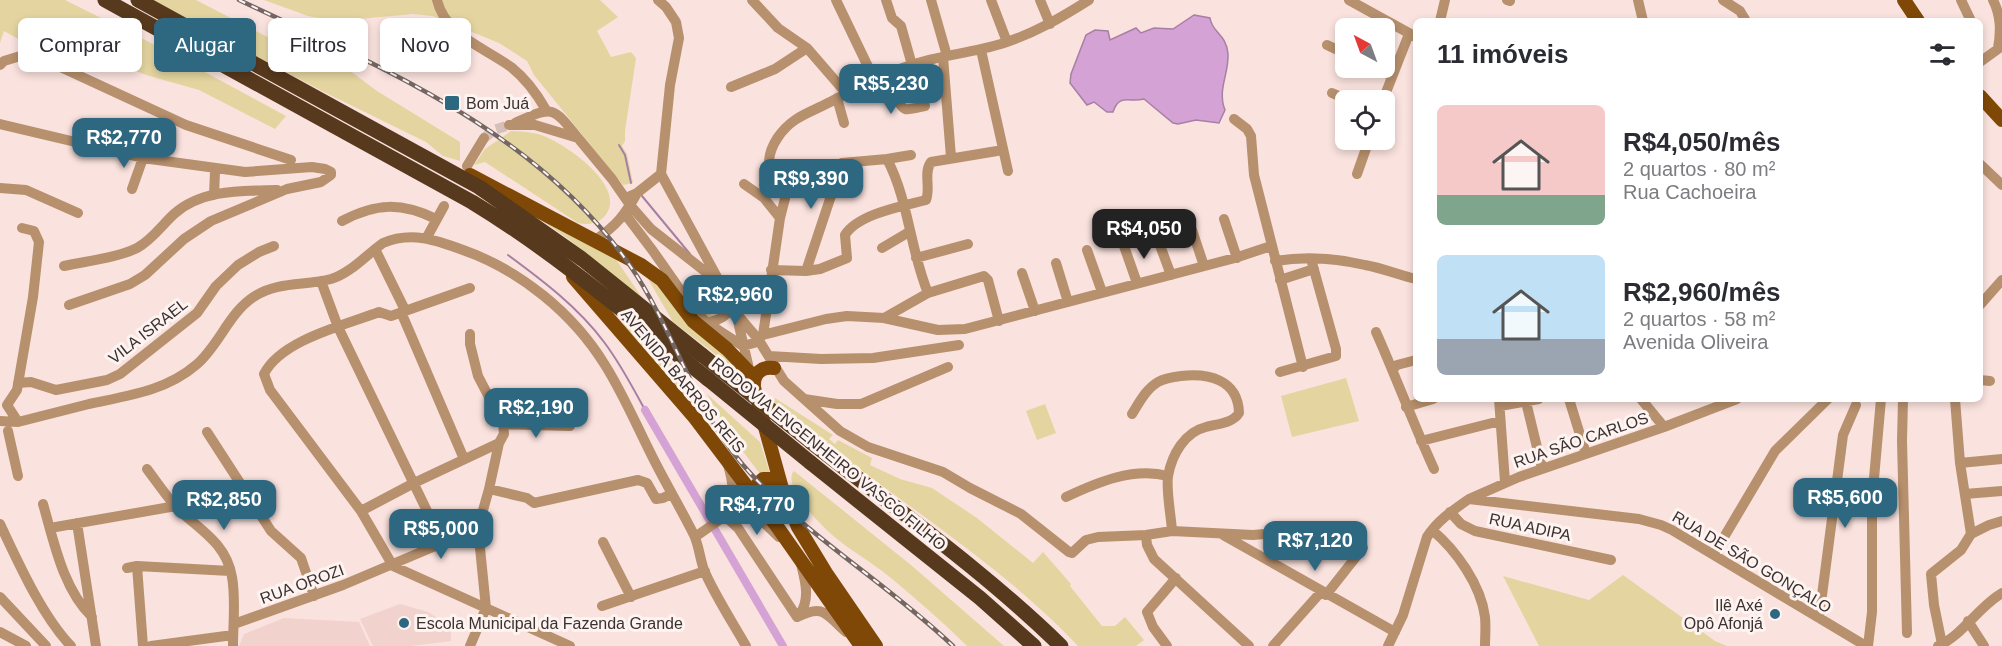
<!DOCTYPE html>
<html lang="pt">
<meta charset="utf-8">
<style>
body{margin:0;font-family:Helvetica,sans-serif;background:#f7f7f7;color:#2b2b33;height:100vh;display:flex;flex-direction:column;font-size:22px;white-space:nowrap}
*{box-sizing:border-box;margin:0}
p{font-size:20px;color:#7c7c81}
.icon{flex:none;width:33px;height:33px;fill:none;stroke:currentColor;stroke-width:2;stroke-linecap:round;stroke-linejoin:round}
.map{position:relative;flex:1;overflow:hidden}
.side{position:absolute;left:1413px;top:18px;width:570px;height:384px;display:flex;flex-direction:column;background:#fff;border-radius:9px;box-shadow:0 3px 9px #0003}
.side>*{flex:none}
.guide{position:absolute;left:18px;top:18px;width:570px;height:54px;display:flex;gap:12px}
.needle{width:39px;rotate:319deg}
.tools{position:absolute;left:1335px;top:18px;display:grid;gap:12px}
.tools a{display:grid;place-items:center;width:60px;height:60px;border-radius:9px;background:#fff;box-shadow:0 3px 9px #0003;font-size:30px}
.price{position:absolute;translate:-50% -51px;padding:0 14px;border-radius:12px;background:#2e6780;color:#fff;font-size:20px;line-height:39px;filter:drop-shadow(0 2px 3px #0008)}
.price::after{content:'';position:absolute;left:50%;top:36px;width:18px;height:14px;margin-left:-9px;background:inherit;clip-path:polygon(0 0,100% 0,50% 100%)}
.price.selected{background:#222;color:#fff}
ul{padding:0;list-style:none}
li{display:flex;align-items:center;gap:18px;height:150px;padding:0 24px}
li span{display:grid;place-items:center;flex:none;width:168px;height:120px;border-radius:9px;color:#555}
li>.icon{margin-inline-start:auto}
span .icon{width:72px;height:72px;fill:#fffc;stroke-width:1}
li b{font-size:26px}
h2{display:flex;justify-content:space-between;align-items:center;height:72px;padding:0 24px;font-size:26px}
.tag{padding:0 21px;border-radius:9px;background:#fff;box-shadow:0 3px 9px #0003;font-size:21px;line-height:54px}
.tag.selected{background:#2e6780;color:#fff}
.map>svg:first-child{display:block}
</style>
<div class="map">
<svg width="2002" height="646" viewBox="0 0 2002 646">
<rect width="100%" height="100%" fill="#fae2de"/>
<!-- built -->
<path fill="#f2d2cd" d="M 400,604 L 428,612 L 451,627 L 451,641 L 411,646 L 373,646 L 360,619 Z
M 284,618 L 359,622 L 370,646 L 239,646 L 244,634 Z"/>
<!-- green -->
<path fill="#e4d5a0" d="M 0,0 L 65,0 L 155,45 L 286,116 L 275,129 L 199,90 L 146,75 L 28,27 L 20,40 L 4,31 L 0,43 Z
M 148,0 L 196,0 L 316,62 L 345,67 L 377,91 L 460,142 L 460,161 L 443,156 L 426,142 L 326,93 Z
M 264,0 L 600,0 L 618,17 L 597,31 L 611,57 L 631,52 L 636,58 L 625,131 L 625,141 L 622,146 L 627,154 L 633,183 L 623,185 L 534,75 L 527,61 L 499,43 L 433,16 L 413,14 L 337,21 L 308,16 Z
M 511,131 C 520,131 529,132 538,134 C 563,141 631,188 604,217 C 596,224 588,225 578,223 L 485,162 L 474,165 L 485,149 Z
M 532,214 L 615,258 L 643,299 L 567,238 Z
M 644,272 C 685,295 738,320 740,373 L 673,322 Z
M 623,323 L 674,366 L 699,414 L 621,325 Z
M 1346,378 L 1359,421 L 1292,437 L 1281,396 Z
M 707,394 L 760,442 L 770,473 L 760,474 L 730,434 Z
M 775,398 L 833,435 L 829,439 L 835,444 L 838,440 L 872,458 L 870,465 L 900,479 L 932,488 L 977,518 L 1033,563 L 1043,552 L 1071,584 L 1070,586 L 1102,626 L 1115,626 L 1125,617 L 1144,640 L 1136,646 L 1078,646 C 1019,583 946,533 877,482 C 841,456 807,429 772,402 Z
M 1045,404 L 1056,433 L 1037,440 L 1026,411 Z
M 794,471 L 911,565 L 1004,646 L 967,646 C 943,622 917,600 891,578 C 872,562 849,550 831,534 C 820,524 781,485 794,471 Z
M 1623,575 L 1715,641 L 1727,646 L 1539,646 L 1503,576 L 1589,600 Z"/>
<!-- water -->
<path fill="#d4a2d5" stroke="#a680a4" stroke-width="1.5" d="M 1194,15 L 1210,18 C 1212,33 1226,33 1228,54 C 1229,74 1217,90 1225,110 L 1219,123 L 1196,120 L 1178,124 L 1173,123 L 1144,99 C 1129,103 1119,93 1113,112 L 1107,112 L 1094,102 L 1087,105 L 1070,83 L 1071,74 L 1086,35 L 1095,30 L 1108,31 L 1110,40 L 1136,28 L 1141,33 L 1154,28 L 1173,29 Z"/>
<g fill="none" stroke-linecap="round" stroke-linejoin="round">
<!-- stream -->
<path stroke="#a680a4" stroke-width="2" d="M 619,145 L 625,155 L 631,183
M 642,196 L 690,254
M 508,255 C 542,280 578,307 604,342 C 620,363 632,386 645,410"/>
<!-- canal -->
<path stroke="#d4a2d5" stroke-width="8" d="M 645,410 L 783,646"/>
<!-- minor-tunnel -->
<path stroke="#d4bfbb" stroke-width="10" stroke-dasharray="10 5" stroke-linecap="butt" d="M 484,138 L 494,130 L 509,125"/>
<!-- minor -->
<path stroke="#b7906d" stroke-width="10" d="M 437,0 C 445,35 485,48 511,67 C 526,79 537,94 546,110
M 658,0 L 666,7 L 676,22 L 679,38 L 670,85 L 661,174 L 718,279
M 752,0 L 778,28 L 807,48 L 846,93
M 836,0 L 874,79
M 886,0 L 892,18 L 901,26 L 912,65
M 931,0 L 947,56
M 991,0 L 1007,42
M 1040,0 L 1050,24
M 1349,0 L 1416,37
M 1507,0 L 1510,1
M 1638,0 L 1643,21
M 1723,0 L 1740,11 L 1746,21
M 1961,0 L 1971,21
M 1993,0 C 2001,16 2001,31 1998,48
M 1440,21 L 1445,0
M 1327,45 L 1346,54
M 981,50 L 1008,171
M 943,57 L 951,157
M 1980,62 L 2002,46
M 0,65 L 4,61 L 30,53 L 186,125 L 291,160
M 1374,68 L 1392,76
M 887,74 C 890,81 898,107 905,109 C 910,110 920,107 925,106
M 731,87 L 775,69 L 807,48
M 1332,93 L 1348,100
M 837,98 L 844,123
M 1383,100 L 1409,34
M 1234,119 L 1247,129 L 1251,136 L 1254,175 L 1303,367
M 515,123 C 552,106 552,105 578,138
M 0,124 L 143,158 L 245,172 L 312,167 L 325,169 L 331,172 L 331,175 L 321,182 L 287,189 L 211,221 L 184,239 L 145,275 L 130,284 L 69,305
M 509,125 L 535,125 L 578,138 L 612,179 L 630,205 L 651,229 L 711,276 L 723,290 L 736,313 L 750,373
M 887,159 C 909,201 910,250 928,293
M 1980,164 L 2002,185
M 467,166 L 484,138
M 1357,174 L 1369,140
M 744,184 L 764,198 L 780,218
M 0,188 L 26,190 L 78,213
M 132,189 L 143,158
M 214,195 L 215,172
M 630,196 L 637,193 L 661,174
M 625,214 L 653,251 L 693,308 L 707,323 L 743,346 L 754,343 L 763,335 L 826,319 L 847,316 L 884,318 L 938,330 L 965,329 L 1235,258 L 1271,246
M 1224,219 L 1237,258
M 342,221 C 376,203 401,202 436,219
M 1192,230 L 1204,266
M 427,237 L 444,206
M 595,240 C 616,226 625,215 637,193
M 1158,240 L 1171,275
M 1124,246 L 1137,283
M 882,248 L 909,232
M 375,249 L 405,310
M 1087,250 L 1102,292
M 916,258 L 968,244
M 1275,261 C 1305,256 1336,258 1365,265 C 1382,268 1399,275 1416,279
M 1056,263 L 1068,302
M 64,266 C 86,261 117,258 137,248 C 152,240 162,225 174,214 C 202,189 243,191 277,190
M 771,270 L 806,271 L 820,269 L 847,258 L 845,235 C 858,214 903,206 926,200 C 931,188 923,173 931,162 L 1003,150
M 806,271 L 842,163 L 887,159 L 911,155
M 1022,273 L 1035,311
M 1280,280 L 1314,269
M 321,281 L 338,327 L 443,544
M 1980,305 L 2002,280
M 401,312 L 464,459
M 736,313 L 758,339 L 784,381 L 840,431 L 868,447 L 943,472 L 970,488 L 1021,514 L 1069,552 L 1072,553 L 1086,540 L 1098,537 L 1146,535 L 1172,531 L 1253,535 L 1333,528 C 1347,530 1359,533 1363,548 L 1326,595
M 884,318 L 928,293 L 984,276 L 988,280 L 999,321
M 707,323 C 718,320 731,316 731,303
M 1376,332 C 1396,377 1413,423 1434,469
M 470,334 L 470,344 L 478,376 L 503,424 L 504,434 L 499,443 L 489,489 L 478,528 L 486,608 L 470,646
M 763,335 L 780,218 L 789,183 L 769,161 C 770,145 782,129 795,120 C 805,113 817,109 828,103 C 855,89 881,75 911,65 C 941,55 973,53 1004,43 C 1035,33 1062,17 1089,0
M 769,356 L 821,359 L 873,358 L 959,345
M 1393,369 L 1397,365 L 1416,360
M 1280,372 L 1336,356 L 1336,349 L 1311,259
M 1980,380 L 1990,381
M 18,383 L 31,382 L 56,390 L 107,380 L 120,374 L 197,313 L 216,286 L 238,265 L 259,252 L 274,246
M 804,399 L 837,404 L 861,404 L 948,367
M 1499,399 L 1505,482
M 1569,399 L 1586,454
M 1641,399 L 1664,427
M 1903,399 L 1902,441 L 1907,633
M 1955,399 L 1960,463 L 1971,534
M 1526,402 L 1542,468
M 1500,406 L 1539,399
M 1406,407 L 1433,399
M 1132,414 C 1139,403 1146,389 1158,382 C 1165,378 1173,377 1181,376 C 1208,373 1238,379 1239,413 C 1233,423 1217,424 1206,427 C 1185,432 1172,454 1168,476 C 1166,491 1171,515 1172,531
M 0,421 L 18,422 C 42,416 66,410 89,404 C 126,396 166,391 196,365 C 219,346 229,312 255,296 C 279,281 305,286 331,279 C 351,273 366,255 383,243 C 411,231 436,240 463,250 C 520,270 573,313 605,365 C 622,392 635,422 649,450 C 663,479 680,507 694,535 C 699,546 700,559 704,570 C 714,594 733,623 746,646
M 18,422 L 7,405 L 17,390 L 33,297 L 39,242 L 34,231 L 22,228
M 503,424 L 570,426
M 8,431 L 18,476
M 207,432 L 271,531 L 301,558 L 314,596
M 1421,441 L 1500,421
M 1960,463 L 2002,459
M 147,469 C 156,481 165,494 175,506 C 196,528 226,541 232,577 C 236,599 233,623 233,646
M 489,489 L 527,498 L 534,503 L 638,480 L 647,483 L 656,499 L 663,498 L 671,494
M 1965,494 L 2002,491
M 1066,497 C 1098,482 1133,467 1168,476
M 1469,499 L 1519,477 L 1664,427 L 1737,399
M 43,504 C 54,542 63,589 92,617
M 361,511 L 414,483 L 499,443
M 1450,512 L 1461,524 L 1475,531 L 1611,560
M 725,516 L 738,528 L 797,617
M 725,516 C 735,497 734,485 728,465
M 77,523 L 96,646
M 0,524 C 18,562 42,616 71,646
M 50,528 L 176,506
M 1432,530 C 1456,550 1481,585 1485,617 C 1486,627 1485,637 1485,646
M 1146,535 L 1147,545 L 1154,559 L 1249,646
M 1223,535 L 1395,632
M 695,537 L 725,516 L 733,515 L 761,520 L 779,537
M 603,542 L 631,597
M 1714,554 L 1775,451 L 1828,399
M 137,566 L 143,646
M 393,566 L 361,511 L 270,390 L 264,374 C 281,340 345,325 379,312 L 391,316 L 470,288
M 393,566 L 570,646
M 127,568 L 137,566 L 230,571
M 0,597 L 46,646
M 602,606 L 705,571
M 799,615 C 811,600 805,580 801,564
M 797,617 C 825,603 826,615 846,632
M 1819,618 L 1843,435 L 1856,405
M 1968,621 L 1984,646
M 234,624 L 343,585 L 478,528
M 0,632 L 26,646
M 1942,644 L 1934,605 L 1931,574 L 1961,550 L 1971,534 L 1989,525 L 2002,521
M 151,646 L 233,635
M 1167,646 L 1153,627 L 1147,612 L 1176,578
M 1273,646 L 1321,592
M 1388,646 L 1403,615 L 1427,537 C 1437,521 1453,510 1469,499 L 1639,519 L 1661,525 L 1672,530 L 1866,646
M 1868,646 L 1872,612 L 1872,501 L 1881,399
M 1938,646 C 1963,635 1978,607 2002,593"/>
<!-- major -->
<path stroke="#7f4806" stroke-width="14" d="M 1904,0 L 1918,21
M 1980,96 L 2002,120
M 470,175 L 641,265 L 662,280 L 693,321 L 727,349 L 750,373 L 783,492 L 798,527 L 826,573 L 876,646
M 573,277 L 695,418 L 776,525 L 861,646
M 754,387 C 753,374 761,366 774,368
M 756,498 L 757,485 L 763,479 L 772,479 L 781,491"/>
<!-- highway -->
<path stroke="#57391d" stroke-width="15" d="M 105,0 L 472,202 C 556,253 631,318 708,379
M 138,0 L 479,187 L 582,259 L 702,355
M 811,442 C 895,508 984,571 1061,646
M 811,463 L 980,598 L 1034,646"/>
<!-- rail casing -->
<g stroke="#736663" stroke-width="4.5">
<path id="rail" d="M 239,0 C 382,68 538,131 631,267 C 674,330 693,406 743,465 C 804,535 886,582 953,646"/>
</g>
<!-- rail -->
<use href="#rail" stroke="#fdf3f1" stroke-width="2" stroke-dasharray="7" stroke-linecap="butt"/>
<!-- highway-bridge -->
<path stroke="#57391d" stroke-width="15" d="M 702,355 L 811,442
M 708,379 L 811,463"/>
</g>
<!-- markers -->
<g fill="#2e6780" stroke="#fdf3f1" stroke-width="2">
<rect x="444" y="95" width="16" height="16" rx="3"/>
<circle cx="1775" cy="614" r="6"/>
<circle cx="404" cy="623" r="6"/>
</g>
<g text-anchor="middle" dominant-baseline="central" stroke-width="6" stroke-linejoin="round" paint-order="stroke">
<!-- poi labels -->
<g font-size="16" fill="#3b3230" stroke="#fdf3f1" text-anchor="start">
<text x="466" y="103">Bom Juá</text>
<text x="1763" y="605" text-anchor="end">Ilê Axé<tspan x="1763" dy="18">Opô Afonjá</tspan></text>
<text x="416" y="623">Escola Municipal da Fazenda Grande</text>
</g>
<!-- street labels -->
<g font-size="16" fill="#3b3230" stroke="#fdf3f1">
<text transform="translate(148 331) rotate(-38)">VILA ISRAEL</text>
<text transform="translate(683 381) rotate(50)">AVENIDA BARROS REIS</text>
<text transform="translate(1581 440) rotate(-19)">RUA SÃO CARLOS</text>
<text transform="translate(829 454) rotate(39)">RODOVIA ENGENHEIRO VASCO FILHO</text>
<text transform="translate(1530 527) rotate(12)">RUA ADIPA</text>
<text transform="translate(1752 562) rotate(31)">RUA DE SÃO GONÇALO</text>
<text transform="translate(302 584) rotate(-20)">RUA OROZI</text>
</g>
</g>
</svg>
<div class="tools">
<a><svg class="needle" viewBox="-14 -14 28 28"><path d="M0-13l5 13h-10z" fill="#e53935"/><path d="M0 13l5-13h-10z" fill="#7c7c81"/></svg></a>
<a><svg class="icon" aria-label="locate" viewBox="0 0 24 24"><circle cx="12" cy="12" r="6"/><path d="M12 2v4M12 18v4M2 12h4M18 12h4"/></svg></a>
</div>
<b class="price" style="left:891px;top:115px">R$5,230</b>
<b class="price" style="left:124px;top:169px">R$2,770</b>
<b class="price" style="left:811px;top:210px">R$9,390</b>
<b class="price selected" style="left:1144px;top:260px">R$4,050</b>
<b class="price" style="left:735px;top:326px">R$2,960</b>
<b class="price" style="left:536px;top:439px">R$2,190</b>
<b class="price" style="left:1845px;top:529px">R$5,600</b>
<b class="price" style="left:224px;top:531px">R$2,850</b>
<b class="price" style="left:757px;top:536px">R$4,770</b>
<b class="price" style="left:441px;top:560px">R$5,000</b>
<b class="price" style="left:1315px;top:572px">R$7,120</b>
<div class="guide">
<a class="tag">Comprar</a>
<a class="tag selected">Alugar</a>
<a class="tag">Filtros</a>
<a class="tag">Novo</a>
</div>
<section class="side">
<h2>11 imóveis<svg class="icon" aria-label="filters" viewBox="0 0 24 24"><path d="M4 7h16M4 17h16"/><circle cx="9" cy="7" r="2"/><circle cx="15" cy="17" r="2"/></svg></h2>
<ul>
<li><span style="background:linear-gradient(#f6c9c9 75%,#7fa58c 0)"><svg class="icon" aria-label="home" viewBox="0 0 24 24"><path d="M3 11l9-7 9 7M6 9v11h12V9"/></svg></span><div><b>R$4,050/mês</b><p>2 quartos · 80 m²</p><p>Rua Cachoeira</p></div></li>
<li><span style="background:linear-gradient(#bfe0f5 70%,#9aa5b1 0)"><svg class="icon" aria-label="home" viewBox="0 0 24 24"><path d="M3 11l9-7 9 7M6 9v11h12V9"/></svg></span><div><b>R$2,960/mês</b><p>2 quartos · 58 m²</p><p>Avenida Oliveira</p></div></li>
</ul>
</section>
</div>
